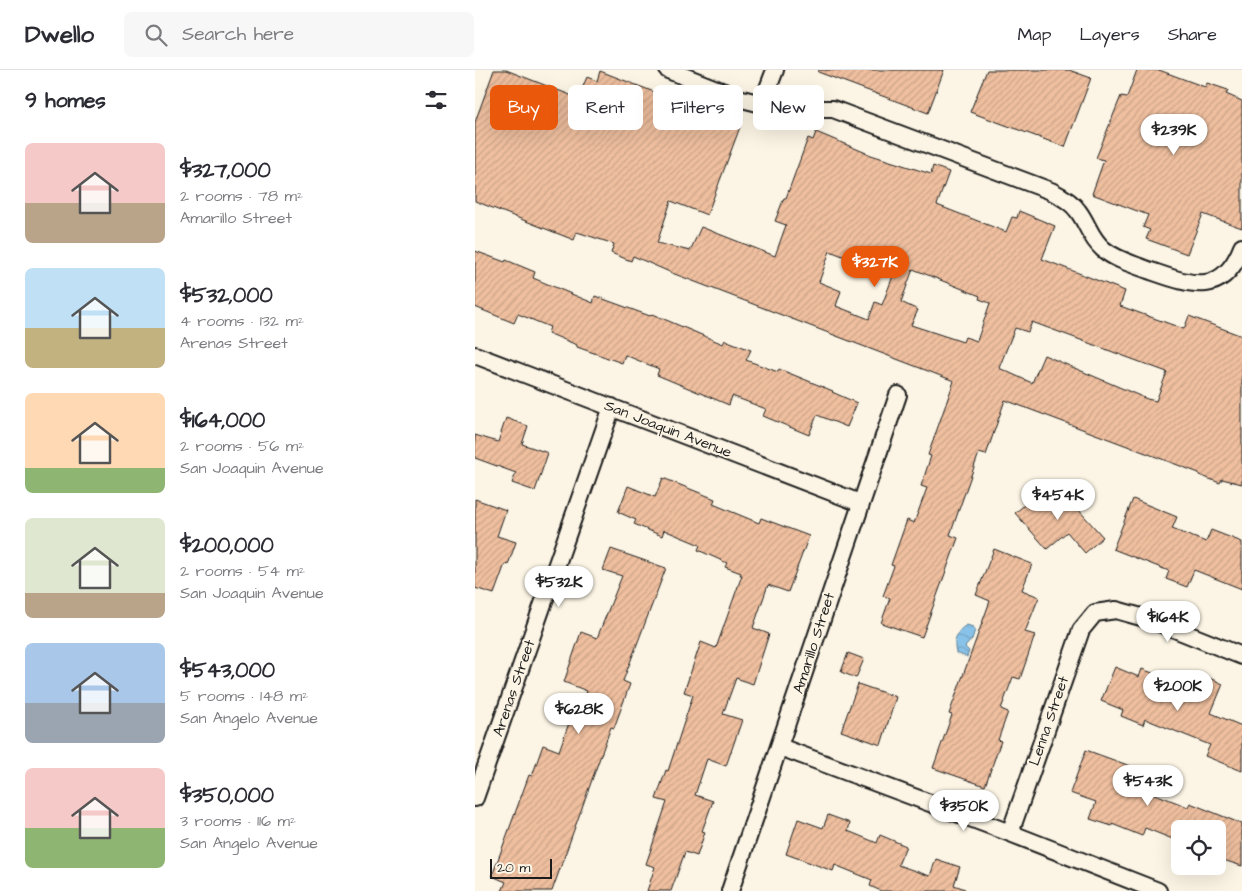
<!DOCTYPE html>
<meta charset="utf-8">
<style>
body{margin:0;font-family:"Architects Daughter",sans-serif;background:#f7f7f7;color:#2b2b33;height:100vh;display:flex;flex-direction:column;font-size:19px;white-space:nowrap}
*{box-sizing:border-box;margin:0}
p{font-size:16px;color:#7c7c81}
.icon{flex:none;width:28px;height:28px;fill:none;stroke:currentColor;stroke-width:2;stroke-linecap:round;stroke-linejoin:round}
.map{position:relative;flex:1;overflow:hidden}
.panel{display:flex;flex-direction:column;background:#fff;width:475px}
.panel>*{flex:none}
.top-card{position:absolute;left:15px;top:15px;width:475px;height:45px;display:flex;gap:10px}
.controls{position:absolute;left:696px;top:750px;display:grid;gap:10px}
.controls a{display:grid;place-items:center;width:55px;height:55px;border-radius:8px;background:#fff;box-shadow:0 5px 20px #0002;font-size:25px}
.scale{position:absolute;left:15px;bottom:12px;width:62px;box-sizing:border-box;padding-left:5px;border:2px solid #1c1c1c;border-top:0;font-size:14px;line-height:18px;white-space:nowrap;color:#1c1c1c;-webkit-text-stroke:4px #fcf5e5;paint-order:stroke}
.price{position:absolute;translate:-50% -42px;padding:0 11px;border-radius:18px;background:#fff;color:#222;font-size:16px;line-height:32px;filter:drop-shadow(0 1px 2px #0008)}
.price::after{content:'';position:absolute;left:50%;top:30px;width:15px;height:11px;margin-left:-8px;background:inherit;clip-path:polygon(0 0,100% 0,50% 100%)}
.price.selected{background:#ea580c;color:#fff}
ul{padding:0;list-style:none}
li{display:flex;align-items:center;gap:15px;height:125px;padding:0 25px}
li span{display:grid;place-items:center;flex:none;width:140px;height:100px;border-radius:8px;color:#555}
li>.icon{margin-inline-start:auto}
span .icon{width:60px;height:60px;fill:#fffc;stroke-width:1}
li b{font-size:21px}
h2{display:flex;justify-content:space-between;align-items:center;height:60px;padding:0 25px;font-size:21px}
.pill{padding:0 18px;border-radius:8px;background:#fff;box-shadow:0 5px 20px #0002;font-size:18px;line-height:45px}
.pill.selected{background:#ea580c;color:#fff}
header{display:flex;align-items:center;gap:30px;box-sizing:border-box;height:70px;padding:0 25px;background:#fff;border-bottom:1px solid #e1e1e2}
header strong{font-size:24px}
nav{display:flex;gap:28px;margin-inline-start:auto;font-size:18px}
.search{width:350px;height:45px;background:#f7f7f7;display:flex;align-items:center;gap:12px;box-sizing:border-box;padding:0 18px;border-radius:8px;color:#7c7c81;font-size:19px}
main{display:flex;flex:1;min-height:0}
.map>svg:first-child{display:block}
</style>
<header>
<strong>Dwello</strong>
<div class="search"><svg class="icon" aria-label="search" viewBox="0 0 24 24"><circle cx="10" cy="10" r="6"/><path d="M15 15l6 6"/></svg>Search here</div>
<nav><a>Map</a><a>Layers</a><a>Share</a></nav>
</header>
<main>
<section class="panel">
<h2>9 homes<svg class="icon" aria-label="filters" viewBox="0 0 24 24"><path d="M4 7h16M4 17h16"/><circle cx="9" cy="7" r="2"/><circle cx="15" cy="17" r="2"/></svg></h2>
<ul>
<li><span style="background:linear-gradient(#f6c9c9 60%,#b9a48a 0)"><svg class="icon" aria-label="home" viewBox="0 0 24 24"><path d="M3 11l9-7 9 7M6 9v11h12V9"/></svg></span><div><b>$327,000</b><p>2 rooms · 78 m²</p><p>Amarillo Street</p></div></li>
<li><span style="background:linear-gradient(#bfe0f5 60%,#c2b280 0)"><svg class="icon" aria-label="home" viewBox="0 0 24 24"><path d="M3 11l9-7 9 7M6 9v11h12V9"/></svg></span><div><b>$532,000</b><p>4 rooms · 132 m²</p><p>Arenas Street</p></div></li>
<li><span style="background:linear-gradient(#ffd9b3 75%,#8fb573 0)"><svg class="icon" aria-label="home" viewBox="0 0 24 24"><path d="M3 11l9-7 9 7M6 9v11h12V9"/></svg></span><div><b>$164,000</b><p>2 rooms · 56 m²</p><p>San Joaquin Avenue</p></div></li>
<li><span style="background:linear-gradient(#dfe7d0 75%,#b9a48a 0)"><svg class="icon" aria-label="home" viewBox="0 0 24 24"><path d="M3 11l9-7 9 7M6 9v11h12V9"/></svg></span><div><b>$200,000</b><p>2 rooms · 54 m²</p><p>San Joaquin Avenue</p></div></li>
<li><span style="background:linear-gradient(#a9c7e8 60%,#9aa5b1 0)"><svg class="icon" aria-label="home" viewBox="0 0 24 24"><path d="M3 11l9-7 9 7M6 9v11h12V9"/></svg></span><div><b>$543,000</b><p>5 rooms · 148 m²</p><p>San Angelo Avenue</p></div></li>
<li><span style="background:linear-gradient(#f6c9c9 60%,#8fb573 0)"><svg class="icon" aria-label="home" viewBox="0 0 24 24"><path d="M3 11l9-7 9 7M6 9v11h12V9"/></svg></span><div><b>$350,000</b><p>3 rooms · 116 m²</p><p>San Angelo Avenue</p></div></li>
</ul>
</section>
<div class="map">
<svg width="767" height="821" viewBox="0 0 767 821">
<defs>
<pattern id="water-waves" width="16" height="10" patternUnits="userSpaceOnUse" patternTransform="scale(1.25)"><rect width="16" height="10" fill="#89c2e8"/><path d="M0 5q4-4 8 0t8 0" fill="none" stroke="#76a6c6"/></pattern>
<pattern id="building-hatch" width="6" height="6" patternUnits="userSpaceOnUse" patternTransform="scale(1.25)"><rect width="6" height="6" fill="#efbf9f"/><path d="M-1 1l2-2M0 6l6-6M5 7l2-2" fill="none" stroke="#cca488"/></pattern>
</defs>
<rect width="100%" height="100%" fill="#fcf5e5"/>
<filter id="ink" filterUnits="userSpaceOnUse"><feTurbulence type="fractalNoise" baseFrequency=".02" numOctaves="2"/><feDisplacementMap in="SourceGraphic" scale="10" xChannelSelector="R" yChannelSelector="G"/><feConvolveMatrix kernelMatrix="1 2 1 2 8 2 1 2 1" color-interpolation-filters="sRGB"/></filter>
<g filter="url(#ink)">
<!-- water -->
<path fill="url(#water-waves)" stroke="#5d8096" d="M 492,555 L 498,557 L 500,560 L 497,569 L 490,577 L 494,581 L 492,587 L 481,583 C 478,572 481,560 492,555 Z"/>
<!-- building -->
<path fill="url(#building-hatch)" stroke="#1c1c1c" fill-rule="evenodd" d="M 19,0 L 31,0 L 103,28 L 112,7 L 122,11 L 125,1 L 249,49 L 251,43 L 268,49 L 232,145 L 196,131 L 182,173 L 215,181 L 226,157 L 300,186 L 311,155 L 300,151 L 309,128 L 311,128 L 333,68 L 338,70 L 341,62 L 396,85 L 456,104 L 458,96 L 474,102 L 462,135 L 531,162 L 537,147 L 542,148 L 544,141 L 580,156 L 567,189 L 650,221 L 645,236 L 709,259 L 714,246 L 767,266 L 767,414 L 747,409 L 745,413 L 724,405 L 724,403 L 530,330 L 511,385 L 504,383 L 475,465 L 483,468 L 447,567 L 406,553 L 415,528 L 408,526 L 419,496 L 416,495 L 432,450 L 439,453 L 452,418 L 446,416 L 456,386 L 453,385 L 479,311 L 197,203 L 158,186 L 156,191 L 136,183 L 139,174 L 102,162 L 99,170 L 0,131 L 0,52 ZM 355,181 L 418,206 L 407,235 L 400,232 L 394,249 L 361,236 L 366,221 L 344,212 ZM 438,199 L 505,226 L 504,229 L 515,233 L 502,271 L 490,267 L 488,272 L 436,255 L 443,240 L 426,232 ZM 557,252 L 692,302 L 681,331 L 672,329 L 569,285 L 557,313 L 524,298 L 540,258 L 553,262 Z
M 344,0 L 469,0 L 453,43 L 343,2 Z
M 512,0 L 594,0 L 616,8 L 590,77 L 495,42 Z
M 662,0 L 684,0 L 730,17 L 732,13 L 753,20 L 751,24 L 767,31 L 767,158 L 728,144 L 712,184 L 671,169 L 675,160 L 668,157 L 673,145 L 617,124 L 629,90 L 621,88 L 646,26 L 652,27 Z
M 0,181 L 30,192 L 31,190 L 60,202 L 58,208 L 118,233 L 120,226 L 175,246 L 177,244 L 248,274 L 250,270 L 276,280 L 271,290 L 303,302 L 304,299 L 358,321 L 357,322 L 382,333 L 372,357 L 342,345 L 334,365 L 288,346 L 291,339 L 257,326 L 254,335 L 182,305 L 184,299 L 150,285 L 147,293 L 102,277 L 102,275 L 73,263 L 75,257 L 43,244 L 39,253 L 0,237 Z
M 31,348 L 53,356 L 47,374 L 73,383 L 60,421 L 37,413 L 41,403 L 0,388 L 0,365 L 23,372 Z
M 188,408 L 240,429 L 238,434 L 284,453 L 286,448 L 334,466 L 313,522 L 293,515 L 278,558 L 294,564 L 278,614 L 261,608 L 248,644 L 267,650 L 251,696 L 232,689 L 220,725 L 238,731 L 227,761 L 230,762 L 222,786 L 210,782 L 196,821 L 172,821 L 180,797 L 171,794 L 192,732 L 181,729 L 191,700 L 193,701 L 218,625 L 209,622 L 226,572 L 241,578 L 267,505 L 265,505 L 266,503 L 250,497 L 252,493 L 223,480 L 225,475 L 189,460 L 187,466 L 159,454 L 161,450 L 143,442 L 153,416 L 180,427 Z
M 583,417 L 628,467 L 610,483 L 592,462 L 572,479 L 540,443 L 559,427 L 565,433 Z
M 0,429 L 31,440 L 22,466 L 41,472 L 33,495 L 30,494 L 19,524 L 0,518 Z
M 658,429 L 702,447 L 697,459 L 731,472 L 736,460 L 767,472 L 767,519 L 719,500 L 712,517 L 691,509 L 694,501 L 638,479 Z
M 136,479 L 191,498 L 148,611 L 155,614 L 139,658 L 136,657 L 77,821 L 27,821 L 31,812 L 17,806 L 54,705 L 57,706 L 68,675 L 84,681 L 94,653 L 100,655 L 112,621 L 89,612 L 106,562 L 122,568 L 147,506 L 128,500 Z
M 519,479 L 557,494 L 547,520 L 564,527 L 550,562 L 560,565 L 545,609 L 538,607 L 526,639 L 533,642 L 523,670 L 526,671 L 510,716 L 458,698 L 477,645 L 474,644 L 515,531 L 501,525 Z
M 373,583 L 389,589 L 381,608 L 366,602 Z
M 640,597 L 664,607 L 667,599 L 688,607 L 683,617 L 717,630 L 727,605 L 748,614 L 736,643 L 767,656 L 767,701 L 730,686 L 735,675 L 670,649 L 668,655 L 646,646 L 648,640 L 626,631 Z
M 383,614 L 421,627 L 406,675 L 366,661 Z
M 611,680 L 658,697 L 652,713 L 713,737 L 715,733 L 767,754 L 767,796 L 742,788 L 742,759 L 705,759 L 705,772 L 670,758 L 667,766 L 637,754 L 637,756 L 615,749 L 621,732 L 595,723 Z
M 353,745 L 375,753 L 373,761 L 402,773 L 405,765 L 431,776 L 423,795 L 455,806 L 461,789 L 485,797 L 479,815 L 490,819 L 489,821 L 406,821 L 395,816 L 397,810 L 360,795 L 358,801 L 311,784 L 323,749 L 348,758 Z"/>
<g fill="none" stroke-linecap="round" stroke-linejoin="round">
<!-- minor casing -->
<g stroke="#1c1c1c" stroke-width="20">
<path id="minor" d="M 193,0 L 267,29 L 287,34 L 310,39 L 358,39 L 576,121 C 586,126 597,132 603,141 C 614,156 614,166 628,179 C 641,190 658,194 673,200 C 714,214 747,229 767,177
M 287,34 L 300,0
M 0,285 L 385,433
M 305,677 L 535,763 L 683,821
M 0,728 L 137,337
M 535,763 L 606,560 L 620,543 L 641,540 L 677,550 L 767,586
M 255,821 L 423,325"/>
</g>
<!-- minor -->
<use href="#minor" stroke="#fcf5e5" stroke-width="16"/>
</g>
</g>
<g text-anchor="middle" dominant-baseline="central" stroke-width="4" stroke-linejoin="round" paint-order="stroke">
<!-- street labels -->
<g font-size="15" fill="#1c1c1c" stroke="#fcf5e5">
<text transform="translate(193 359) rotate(21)">San Joaquin Avenue</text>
<text transform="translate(339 573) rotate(-72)">Amarillo Street</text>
<text transform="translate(39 618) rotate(-71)">Arenas Street</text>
<text transform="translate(574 651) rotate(-71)">Lenna Street</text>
</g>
</g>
</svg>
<div class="controls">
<a><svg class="icon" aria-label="locate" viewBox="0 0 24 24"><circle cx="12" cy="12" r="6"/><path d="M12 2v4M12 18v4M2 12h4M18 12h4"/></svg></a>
</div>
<div class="scale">20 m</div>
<b class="price" style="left:699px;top:86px">$239K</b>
<b class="price selected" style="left:400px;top:218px">$327K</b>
<b class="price" style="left:583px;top:451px">$454K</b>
<b class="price" style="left:84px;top:538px">$532K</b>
<b class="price" style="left:693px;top:573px">$164K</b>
<b class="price" style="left:703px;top:642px">$200K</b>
<b class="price" style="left:104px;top:665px">$628K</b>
<b class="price" style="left:673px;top:737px">$543K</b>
<b class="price" style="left:489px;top:762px">$350K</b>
<div class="top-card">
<a class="pill selected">Buy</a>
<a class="pill">Rent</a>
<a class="pill">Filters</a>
<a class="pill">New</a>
</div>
</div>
</main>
